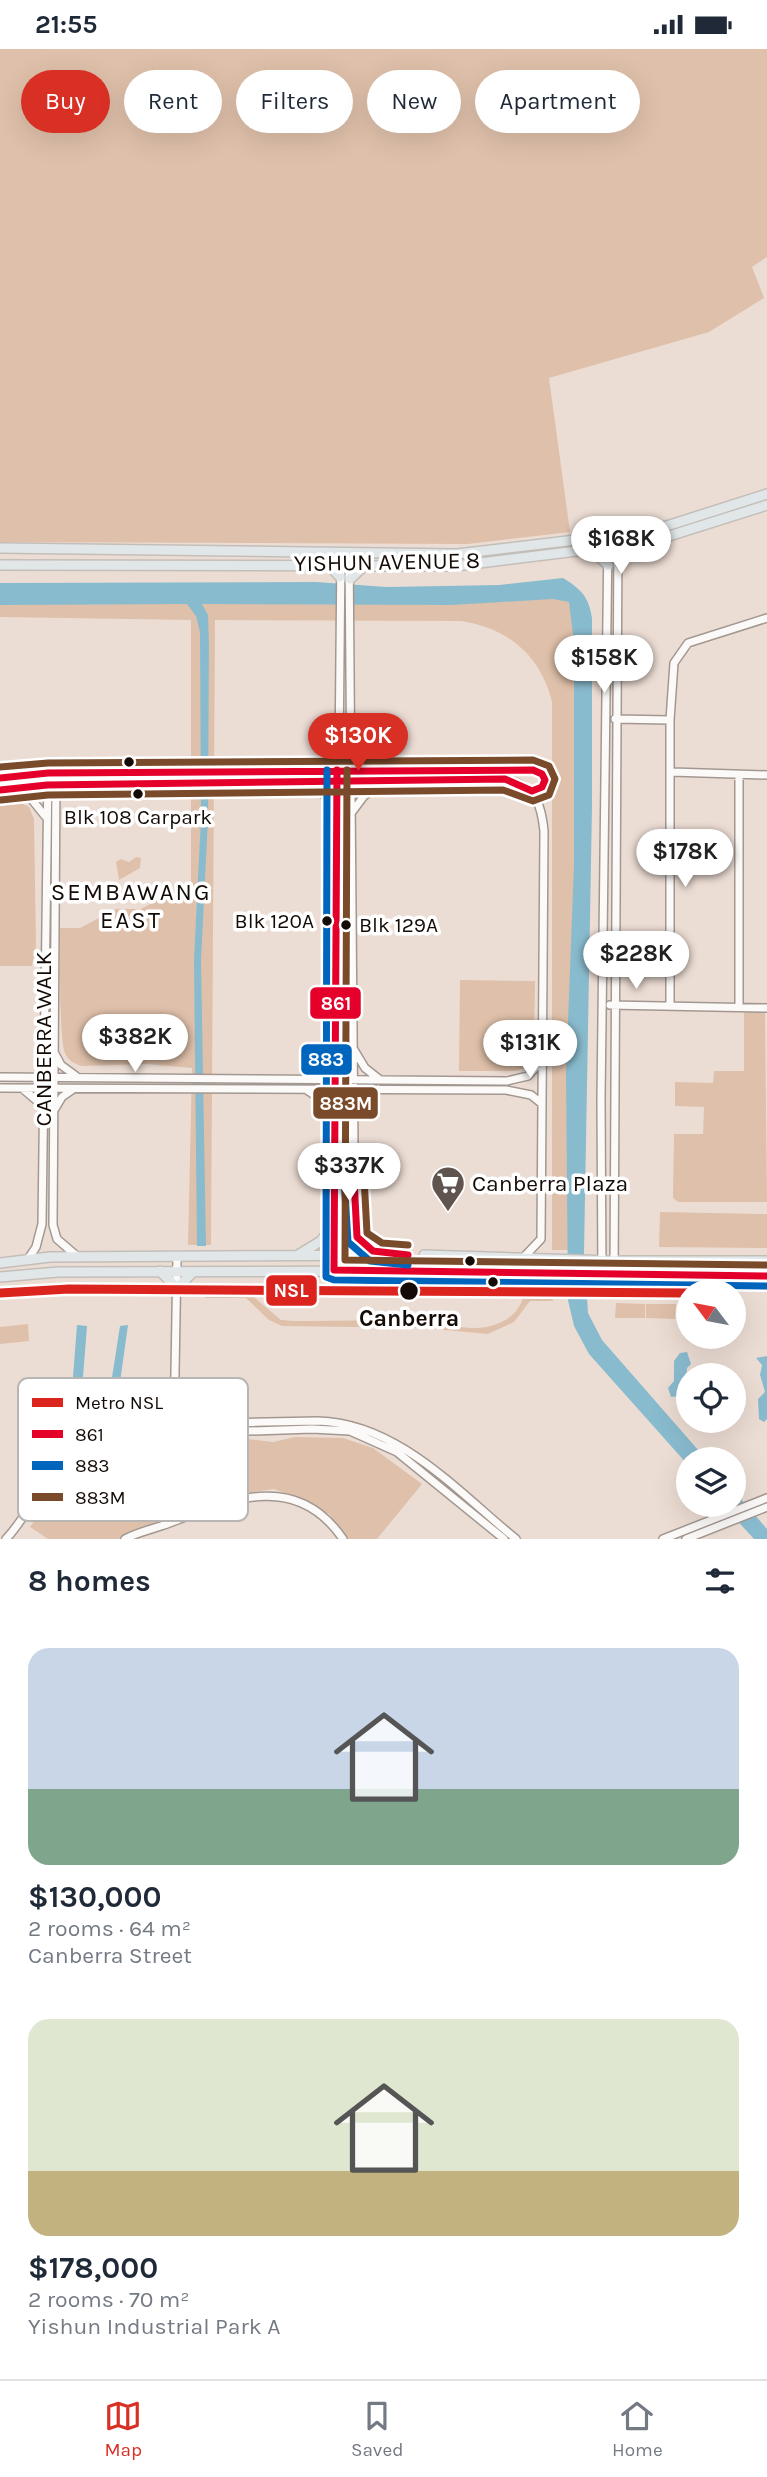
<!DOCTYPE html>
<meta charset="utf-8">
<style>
body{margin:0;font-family:Karla,sans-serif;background:#f6f6f7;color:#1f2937;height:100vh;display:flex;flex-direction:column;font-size:26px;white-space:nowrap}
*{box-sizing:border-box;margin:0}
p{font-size:23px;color:#747a83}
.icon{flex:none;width:38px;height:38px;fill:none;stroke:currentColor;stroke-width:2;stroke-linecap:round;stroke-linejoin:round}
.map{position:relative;height:1490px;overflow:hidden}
.drawer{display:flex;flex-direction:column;background:#fff;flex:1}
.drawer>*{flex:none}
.hud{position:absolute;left:21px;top:21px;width:726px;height:63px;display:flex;gap:14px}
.needle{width:46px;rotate:302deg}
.fabs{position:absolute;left:676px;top:1230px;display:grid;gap:14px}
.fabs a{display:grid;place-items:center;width:70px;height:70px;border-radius:50%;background:#fff;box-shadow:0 7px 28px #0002;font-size:35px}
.price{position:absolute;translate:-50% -60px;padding:0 16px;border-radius:24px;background:#fff;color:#222;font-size:23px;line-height:46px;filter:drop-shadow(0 2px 4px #0008)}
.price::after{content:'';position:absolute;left:50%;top:42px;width:21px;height:16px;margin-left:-10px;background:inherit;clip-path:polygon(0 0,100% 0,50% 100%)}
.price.selected{background:#d93025;color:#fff}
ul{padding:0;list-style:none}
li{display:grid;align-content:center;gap:14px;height:371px;padding:0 28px}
li span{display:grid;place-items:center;height:217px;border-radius:21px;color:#555}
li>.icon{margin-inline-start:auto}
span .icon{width:126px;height:126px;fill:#fffc;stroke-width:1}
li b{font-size:30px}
h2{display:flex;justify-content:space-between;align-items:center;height:84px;padding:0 28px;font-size:30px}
.pill{padding:0 24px;border-radius:32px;background:#fff;box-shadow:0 7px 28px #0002;font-size:24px;line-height:63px}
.pill.selected{background:#d93025;color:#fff}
.status{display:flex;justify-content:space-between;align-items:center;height:49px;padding:0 35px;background:#fff;direction:ltr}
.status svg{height:19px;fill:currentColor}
.dock{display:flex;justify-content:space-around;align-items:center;height:98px;border-top:2px solid #e0e1e3;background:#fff;font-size:19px;color:#747a83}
.dock a{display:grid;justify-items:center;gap:4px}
.dock .selected{color:#d93025}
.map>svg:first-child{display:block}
</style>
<div class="status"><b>21:55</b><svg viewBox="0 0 49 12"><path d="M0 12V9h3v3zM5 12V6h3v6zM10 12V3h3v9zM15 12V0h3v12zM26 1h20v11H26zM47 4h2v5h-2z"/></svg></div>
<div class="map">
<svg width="767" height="1490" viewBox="0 0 767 1490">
<rect width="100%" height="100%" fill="#ecddd4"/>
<!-- green -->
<path fill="#dfc0aa" d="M 0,0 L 767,0 L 767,208 L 752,218 L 764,249 L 709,283 L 549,329 L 570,483 L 468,495 L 0,493 Z
M 559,537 L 582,556 L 577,1201 L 552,1201 L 552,653 C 541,607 508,579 461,572 L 215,571 L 211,1196 L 188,1196 L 192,1019 L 146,1015 L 82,1017 C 74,1015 68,1011 65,1004 C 59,992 60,898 60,879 L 80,879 L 116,860 L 141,860 L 191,833 L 191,571 L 0,568 L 0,545 Z
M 13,750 L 29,758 L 34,770 L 36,897 L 32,917 L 0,917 L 0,751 Z
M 136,808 L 141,809 L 140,819 L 119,831 L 116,813 L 121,810 L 129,813 Z
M 460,931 L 535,932 L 534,1004 L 527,1018 L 516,1022 L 459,1022 Z
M 744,963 L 765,963 L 767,1153 L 678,1153 L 673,1149 L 674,1085 L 703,1085 L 704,1058 L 675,1057 L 675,1033 L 713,1034 L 714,1022 L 744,1022 Z
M 660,1163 L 767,1165 L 767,1199 L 659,1198 Z
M 205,1234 L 254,1234 L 255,1249 L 281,1271 L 293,1272 C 334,1272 376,1271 418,1272 C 442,1273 471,1284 494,1276 C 513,1270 525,1256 524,1237 L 551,1236 L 553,1252 L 530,1252 L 514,1273 L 488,1285 L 423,1279 L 282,1277 L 269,1271 L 246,1249 L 205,1249 Z
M 616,1254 L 645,1255 L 645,1269 L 615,1269 Z
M 646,1255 L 676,1255 L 675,1270 L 646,1269 Z
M 28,1275 L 29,1292 L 0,1295 L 0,1278 Z
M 224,1387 L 273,1393 L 295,1388 L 343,1389 L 373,1399 L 422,1435 L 377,1490 L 346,1490 L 330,1466 L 315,1456 L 274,1440 L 231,1446 L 172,1466 L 120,1490 L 48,1490 L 30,1478 L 82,1402 C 109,1389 143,1393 172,1393 L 176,1388 Z"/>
<!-- water -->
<path fill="#89bbce" d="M 563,529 C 581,540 589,548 592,569 L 592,758 L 584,1204 L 588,1264 L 602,1291 L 706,1410 L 688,1410 L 688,1416 L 589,1305 L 574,1277 L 568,1251 L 566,1025 L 574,816 L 574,594 L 569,553 L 553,550 L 451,556 L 202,555 L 208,566 L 209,595 L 208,769 L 201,911 L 206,1197 L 197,1197 L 194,911 L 201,769 L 200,583 L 196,567 L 187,555 L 0,556 L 0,534 L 316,533 L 387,538 L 499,536 Z
M 77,1276 L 87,1277 L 81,1354 L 71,1354 Z
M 128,1276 L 117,1355 L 108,1354 L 120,1277 Z
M 687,1303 L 691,1315 L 687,1319 L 686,1334 L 681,1338 L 683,1343 L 680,1347 L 671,1348 L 668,1339 L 674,1332 L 674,1312 L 680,1304 Z
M 767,1307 L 767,1370 L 764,1373 L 759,1370 L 758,1350 L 765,1343 L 760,1326 L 762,1316 L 756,1309 Z
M 733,1441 L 767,1480 L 767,1490 L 754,1490 L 723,1456 L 733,1456 Z"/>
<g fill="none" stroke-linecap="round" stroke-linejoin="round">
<!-- major-tunnel -->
<path stroke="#ccbeb5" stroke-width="9" stroke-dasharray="9 4.5" stroke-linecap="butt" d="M 406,1222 L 427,1222"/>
<!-- minor casing -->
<g stroke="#a39891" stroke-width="10">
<path id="minor" d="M 349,503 L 355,1221
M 615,670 L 670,671
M 352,697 L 368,714 L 381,719
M 314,720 L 333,709 L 336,702
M 672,723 L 767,726
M 56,724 L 53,1176 L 57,1190 L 78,1208
M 0,729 L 48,724 L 533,721 L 542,725 L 545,731 L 542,738 L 532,742
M 310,735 L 330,751 L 336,760
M 13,740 L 29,747 L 45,767
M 0,741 L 47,736 L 505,730 C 535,737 541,753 544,782 L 541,1190 L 523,1209
M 352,763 L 364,747 L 382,733
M 610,956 L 767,959
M 670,956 L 670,671 L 674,614 L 688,594 L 767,569
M 739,958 L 739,726
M 353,999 L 365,1019 L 379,1030
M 54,1003 L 61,1016 L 76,1027
M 0,1028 L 507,1032 L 528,1027 L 543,1010
M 307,1028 L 320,1022 L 334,1004
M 0,1039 L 506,1041 L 531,1046 L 541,1054
M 23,1040 L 43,1057
M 307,1041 L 322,1051 L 334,1070
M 353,1061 L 357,1054 L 378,1040
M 53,1063 L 62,1048 L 72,1041
M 28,1210 L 36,1198 L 42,1175 L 48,724
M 334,1221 L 341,503
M 602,1227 L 601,1050 L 608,487
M 614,1227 L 618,486
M 174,1380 L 177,1209
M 76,1399 L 97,1386 L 117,1383 L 160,1385 L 312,1380 L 350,1382 L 397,1403 L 504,1490
M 29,1465 L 49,1437
M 6,1490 C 43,1451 58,1380 119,1376 L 318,1372 C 398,1374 458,1443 516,1490
M 125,1490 C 140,1482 158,1479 175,1472 C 236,1448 298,1424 343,1490
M 663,1490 L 767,1449
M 686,1490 L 767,1458"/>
</g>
<!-- major casing -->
<g stroke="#c4beb9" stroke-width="12">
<path id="major" d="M 0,499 L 457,505 L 651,482 L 767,445
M 592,501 L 608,516
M 618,514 L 630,497
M 328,515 L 340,528
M 0,516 L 456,517 L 650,493 L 767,456
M 350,530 L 366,515
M 355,1183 L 363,1197 L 377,1206
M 298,1206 L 321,1192 L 335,1173
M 424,1206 L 614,1212 L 767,1212
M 0,1214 L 50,1208 L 406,1206
M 160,1222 L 177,1239 L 193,1223
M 427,1222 L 547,1226 L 767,1227
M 0,1228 L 58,1223 L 406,1222"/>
</g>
<!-- minor -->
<use href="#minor" stroke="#fcfaf9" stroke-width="7"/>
<!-- major -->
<use href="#major" stroke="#e1e7e9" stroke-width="9"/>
<!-- bus-1 casing -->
<g stroke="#fff" stroke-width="12">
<path id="bus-1" d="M 337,721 L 334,1221 L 767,1227
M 0,729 L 48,724 L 533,721 L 542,725 L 545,731 L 542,738 L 532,742 L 505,730 L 47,736 L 0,741
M 353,1111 L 357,1188 L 373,1202 L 408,1206"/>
</g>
<!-- bus-2 casing -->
<g stroke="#fff" stroke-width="12">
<path id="bus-2" d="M 327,721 L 326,1228 L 334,1231 L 767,1237
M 343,1112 L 348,1193 L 370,1212 L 408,1216"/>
</g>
<!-- bus-3 casing -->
<g stroke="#fff" stroke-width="12">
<path id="bus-3" d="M 0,718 L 48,714 L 533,711 L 549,717 L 555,730 L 549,746 L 533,752 L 503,741 L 48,746 L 1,751
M 347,721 L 345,1211 L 767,1216
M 363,1110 L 367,1184 L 382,1194 L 408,1196"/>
</g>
<!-- bus-1 -->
<use href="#bus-1" stroke="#e4002b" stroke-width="7"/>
<!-- bus-2 -->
<use href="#bus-2" stroke="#0065bd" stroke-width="7"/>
<!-- bus-3 -->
<use href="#bus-3" stroke="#7a4b2a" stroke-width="7"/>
<!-- metro-1 casing -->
<g stroke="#fff" stroke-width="14">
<path id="metro-1" d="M 0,1244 L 69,1240 L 688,1244"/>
</g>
<!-- metro-1 -->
<use href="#metro-1" stroke="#dc241f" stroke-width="9"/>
</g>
<!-- icons -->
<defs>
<g id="supermarket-pin" transform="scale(1.75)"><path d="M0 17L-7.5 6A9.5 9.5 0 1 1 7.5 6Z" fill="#60544e" stroke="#fff"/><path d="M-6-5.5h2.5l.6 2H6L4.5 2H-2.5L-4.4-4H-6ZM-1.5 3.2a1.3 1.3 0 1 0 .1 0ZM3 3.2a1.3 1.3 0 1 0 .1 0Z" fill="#fff"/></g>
</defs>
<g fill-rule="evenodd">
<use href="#supermarket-pin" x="448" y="1134"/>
</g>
<!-- markers -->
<g fill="#140b06" stroke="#fff" stroke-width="2.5">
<circle cx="129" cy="713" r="6"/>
<circle cx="138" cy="745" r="6"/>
<circle cx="327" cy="872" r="6"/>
<circle cx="346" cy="876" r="6"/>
<circle cx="470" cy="1212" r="6"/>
<circle cx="493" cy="1233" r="6"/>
<circle cx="409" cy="1242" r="10"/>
</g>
<g text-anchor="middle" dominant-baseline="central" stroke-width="7" stroke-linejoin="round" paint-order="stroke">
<!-- bus labels -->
<g font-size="21" fill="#140b06" stroke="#fff">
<text x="138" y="768">Blk 108 Carpark</text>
<text x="314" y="872" text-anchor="end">Blk 120A</text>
<text x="359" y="876" text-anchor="start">Blk 129A</text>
</g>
<!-- street labels -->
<g font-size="23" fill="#140b06" stroke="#fff">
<text transform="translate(387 513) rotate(-1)">YISHUN AVENUE 8</text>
<text transform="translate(43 990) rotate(-90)">CANBERRA WALK</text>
</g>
<!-- poi labels -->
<g font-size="23" fill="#140b06" stroke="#fff" text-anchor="start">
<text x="472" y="1134">Canberra Plaza</text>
</g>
<!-- stop labels -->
<g font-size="23" font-weight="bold" fill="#140b06" stroke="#fff">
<text x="409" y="1269">Canberra</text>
</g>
<!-- neighbourhood labels -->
<g font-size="24" letter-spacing="2" fill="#140b06" stroke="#fff">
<text x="131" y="843">SEMBAWANG<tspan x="131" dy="28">EAST</tspan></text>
</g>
</g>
<!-- legend -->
<rect x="18" y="1329" width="230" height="143" rx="10" fill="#fff" stroke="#b8b6b4" stroke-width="2"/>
<rect x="32" y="1349" width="31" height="9" fill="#dc241f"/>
<rect x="32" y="1381" width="31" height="8" fill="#e4002b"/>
<rect x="32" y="1412" width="31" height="9" fill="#0065bd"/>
<rect x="32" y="1444" width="31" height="8" fill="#7a4b2a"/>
<g font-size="19" fill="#140b06">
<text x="75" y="1360">Metro NSL</text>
<text x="75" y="1392">861</text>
<text x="75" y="1423">883</text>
<text x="75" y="1455">883M</text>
</g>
<g stroke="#fff" stroke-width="2.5">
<rect x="309" y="937" width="53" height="34" rx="7" fill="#e4002b"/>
<rect x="300" y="994" width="53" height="33" rx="7" fill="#0065bd"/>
<rect x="312" y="1037" width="67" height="34" rx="7" fill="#7a4b2a"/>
<rect x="265" y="1225" width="53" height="33" rx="7" fill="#dc241f"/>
</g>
<g font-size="19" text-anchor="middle" font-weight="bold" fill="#fff">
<text x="336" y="961">861</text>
<text x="326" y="1017">883</text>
<text x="346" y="1061">883M</text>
<text x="291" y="1248">NSL</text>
</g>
</svg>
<div class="fabs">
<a><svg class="needle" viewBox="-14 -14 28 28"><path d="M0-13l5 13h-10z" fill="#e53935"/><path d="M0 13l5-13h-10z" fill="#747a83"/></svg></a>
<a><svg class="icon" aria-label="locate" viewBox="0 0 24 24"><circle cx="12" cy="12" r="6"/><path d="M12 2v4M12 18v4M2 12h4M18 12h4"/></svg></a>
<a><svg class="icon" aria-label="layers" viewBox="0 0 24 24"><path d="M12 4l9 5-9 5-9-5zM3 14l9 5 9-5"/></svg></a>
</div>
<b class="price" style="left:621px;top:527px">$168K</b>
<b class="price" style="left:604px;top:646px">$158K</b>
<b class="price selected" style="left:358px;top:724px">$130K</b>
<b class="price" style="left:685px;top:840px">$178K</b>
<b class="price" style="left:636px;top:942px">$228K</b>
<b class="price" style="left:135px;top:1025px">$382K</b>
<b class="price" style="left:530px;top:1031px">$131K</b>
<b class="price" style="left:349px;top:1154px">$337K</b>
<div class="hud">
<a class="pill selected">Buy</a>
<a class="pill">Rent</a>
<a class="pill">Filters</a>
<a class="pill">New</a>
<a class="pill">Apartment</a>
</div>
</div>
<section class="drawer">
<h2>8 homes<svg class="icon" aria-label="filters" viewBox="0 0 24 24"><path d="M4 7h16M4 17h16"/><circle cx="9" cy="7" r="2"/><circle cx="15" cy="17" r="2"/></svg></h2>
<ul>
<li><span style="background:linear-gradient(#c9d6e8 65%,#7fa58c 0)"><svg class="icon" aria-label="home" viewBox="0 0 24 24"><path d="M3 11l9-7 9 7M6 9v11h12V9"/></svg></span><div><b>$130,000</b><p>2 rooms · 64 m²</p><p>Canberra Street</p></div></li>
<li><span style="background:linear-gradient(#dfe7d0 70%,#c2b280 0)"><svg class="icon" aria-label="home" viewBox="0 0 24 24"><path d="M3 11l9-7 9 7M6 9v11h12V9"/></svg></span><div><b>$178,000</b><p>2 rooms · 70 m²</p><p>Yishun Industrial Park A</p></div></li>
</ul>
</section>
<nav class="dock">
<a class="selected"><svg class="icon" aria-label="map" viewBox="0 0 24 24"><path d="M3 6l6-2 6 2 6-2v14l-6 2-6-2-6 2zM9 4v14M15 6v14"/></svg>Map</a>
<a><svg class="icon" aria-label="saved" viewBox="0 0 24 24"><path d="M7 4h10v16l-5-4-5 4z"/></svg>Saved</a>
<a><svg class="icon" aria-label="home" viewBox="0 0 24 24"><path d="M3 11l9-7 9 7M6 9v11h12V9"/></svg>Home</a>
</nav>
